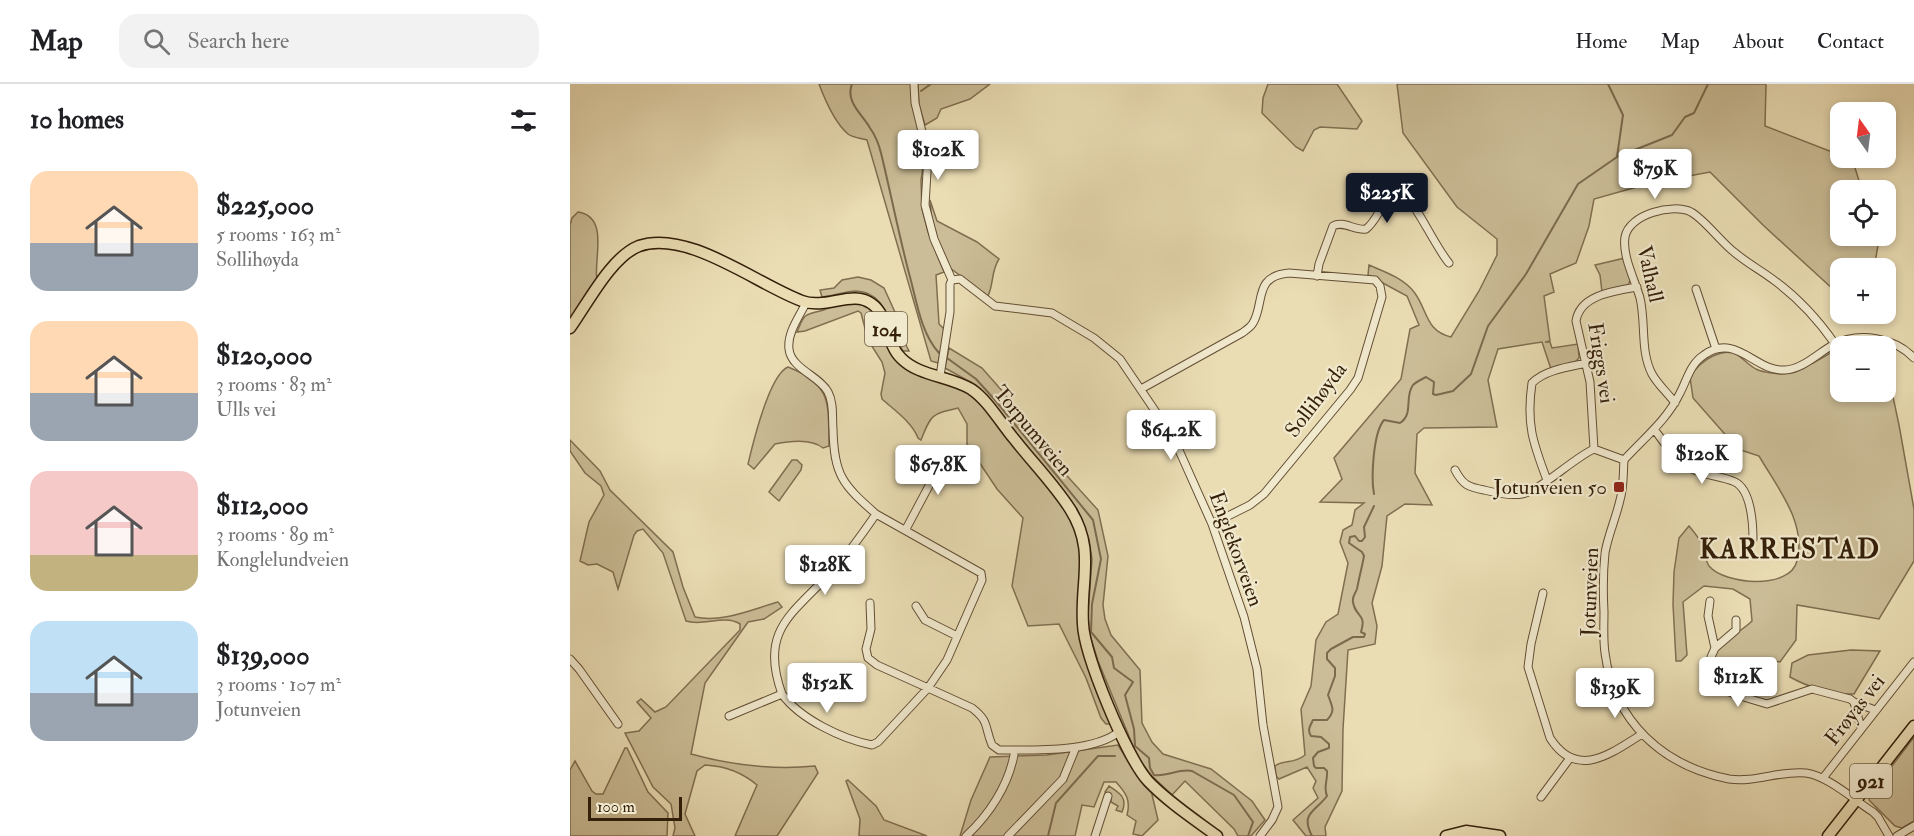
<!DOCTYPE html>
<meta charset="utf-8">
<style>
body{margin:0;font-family:"IM FELL Double Pica",serif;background:#f2f2f2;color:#202124;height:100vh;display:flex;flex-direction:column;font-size:22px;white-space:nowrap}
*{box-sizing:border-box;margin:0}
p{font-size:20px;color:#757577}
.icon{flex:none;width:33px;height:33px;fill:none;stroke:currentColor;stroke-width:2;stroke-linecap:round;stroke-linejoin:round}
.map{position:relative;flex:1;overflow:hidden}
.details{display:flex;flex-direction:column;background:#fff;width:570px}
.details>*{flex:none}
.needle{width:39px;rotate:346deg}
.controls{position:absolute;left:1260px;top:18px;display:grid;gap:12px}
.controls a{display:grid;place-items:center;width:66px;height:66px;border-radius:12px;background:#fff;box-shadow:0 3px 9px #0003;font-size:30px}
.scale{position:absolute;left:18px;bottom:15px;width:94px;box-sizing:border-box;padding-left:6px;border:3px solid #341f09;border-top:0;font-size:16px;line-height:21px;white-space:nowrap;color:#341f09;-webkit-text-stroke:4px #f1e9ce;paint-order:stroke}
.price{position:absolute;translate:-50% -51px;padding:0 14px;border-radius:6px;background:#fff;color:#222;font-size:20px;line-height:39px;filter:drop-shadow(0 2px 3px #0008)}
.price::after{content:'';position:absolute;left:50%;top:36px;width:18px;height:14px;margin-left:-9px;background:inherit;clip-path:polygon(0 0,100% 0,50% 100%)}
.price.selected{background:#111827;color:#fff}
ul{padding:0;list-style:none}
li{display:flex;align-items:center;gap:18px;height:150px;padding:0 30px}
li span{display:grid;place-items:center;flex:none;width:168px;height:120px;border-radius:18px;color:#555}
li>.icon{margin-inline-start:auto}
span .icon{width:72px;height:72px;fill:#fffc;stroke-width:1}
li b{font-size:26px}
h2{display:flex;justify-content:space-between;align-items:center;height:72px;padding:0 30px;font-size:26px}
header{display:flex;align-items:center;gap:36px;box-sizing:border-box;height:84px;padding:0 30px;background:#fff;border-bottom:2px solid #e0e0e0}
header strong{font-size:28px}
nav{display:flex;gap:33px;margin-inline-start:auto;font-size:21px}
.search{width:420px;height:54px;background:#f2f2f2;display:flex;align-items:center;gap:15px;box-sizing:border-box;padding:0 21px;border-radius:18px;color:#757577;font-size:22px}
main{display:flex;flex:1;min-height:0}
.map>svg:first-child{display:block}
</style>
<header>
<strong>Map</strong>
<div class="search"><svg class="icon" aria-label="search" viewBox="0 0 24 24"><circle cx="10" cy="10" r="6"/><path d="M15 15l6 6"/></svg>Search here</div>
<nav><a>Home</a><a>Map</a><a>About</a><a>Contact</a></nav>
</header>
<main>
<section class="details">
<h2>10 homes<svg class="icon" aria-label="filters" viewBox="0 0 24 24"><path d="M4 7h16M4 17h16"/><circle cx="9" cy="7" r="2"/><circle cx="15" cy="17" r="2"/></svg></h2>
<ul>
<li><span style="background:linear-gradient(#ffd9b3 60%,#9aa5b1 0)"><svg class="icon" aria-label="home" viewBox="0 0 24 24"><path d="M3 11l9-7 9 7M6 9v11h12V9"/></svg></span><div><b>$225,000</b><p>5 rooms · 163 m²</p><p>Sollihøyda</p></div></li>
<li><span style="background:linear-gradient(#ffd9b3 60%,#9aa5b1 0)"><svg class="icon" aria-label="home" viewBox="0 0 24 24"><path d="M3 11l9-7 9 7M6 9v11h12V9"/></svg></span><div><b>$120,000</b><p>3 rooms · 83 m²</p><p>Ulls vei</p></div></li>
<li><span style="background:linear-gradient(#f6c9c9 70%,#c2b280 0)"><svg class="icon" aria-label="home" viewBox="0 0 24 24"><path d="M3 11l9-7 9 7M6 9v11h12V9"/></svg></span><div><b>$112,000</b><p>3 rooms · 89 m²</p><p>Konglelundveien</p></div></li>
<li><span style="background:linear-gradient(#bfe0f5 60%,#9aa5b1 0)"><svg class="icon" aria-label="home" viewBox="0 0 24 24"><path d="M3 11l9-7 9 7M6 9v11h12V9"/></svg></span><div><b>$139,000</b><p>3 rooms · 107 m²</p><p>Jotunveien</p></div></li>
</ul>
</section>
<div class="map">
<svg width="1344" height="752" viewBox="0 0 1344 752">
<rect width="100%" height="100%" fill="#eaddb4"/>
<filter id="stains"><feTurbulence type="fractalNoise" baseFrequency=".00333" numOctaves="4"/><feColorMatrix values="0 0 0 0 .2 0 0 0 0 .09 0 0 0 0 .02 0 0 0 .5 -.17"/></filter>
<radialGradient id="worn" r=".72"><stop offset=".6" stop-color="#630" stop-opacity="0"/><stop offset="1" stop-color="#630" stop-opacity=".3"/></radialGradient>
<!-- green -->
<path fill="#cbbd97" stroke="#806e50" stroke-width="1.5" d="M 249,0 L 341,0 L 355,71 L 351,96 L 352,125 L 358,148 L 374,188 L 366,191 L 369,240 L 375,246 L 368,279 L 361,277 L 297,56 C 291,54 283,54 278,50 C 265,39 255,16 249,0 Z
M 348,0 L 420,0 L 400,15 L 371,25 L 367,34 L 355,41 L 349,21 Z
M 698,0 L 767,0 L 792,37 L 787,45 L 750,43 L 744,46 L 733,67 L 726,63 L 692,29 L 693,14 Z
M 827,0 L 1195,0 L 1196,1 L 1195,42 L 1270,71 L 1270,74 L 1275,74 L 1285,84 L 1292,106 L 1270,106 L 1270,152 L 1300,152 L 1309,156 L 1304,184 L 1270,184 L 1270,205 L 1265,207 L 1194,142 L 1140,88 L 1081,99 L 1024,115 L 1019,142 L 1006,179 L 980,190 L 984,208 L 974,212 L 980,257 L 975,258 L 980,258 L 982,264 L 1008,260 L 1009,274 L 1005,278 L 981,285 L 972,258 L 928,265 L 918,296 L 927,343 L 854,344 L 847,350 L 845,389 L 862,421 L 835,420 L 817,432 L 812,482 L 802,519 L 807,542 L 805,560 L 778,566 L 773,645 L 772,707 L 755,743 L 756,752 L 736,752 L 723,736 L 748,714 L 743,704 L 746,697 L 737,683 L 709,695 L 706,692 L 705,682 C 713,675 723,681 735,671 L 731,625 L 741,602 L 746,556 L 756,538 L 768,530 L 778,479 L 770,458 L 773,446 L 782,441 L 785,426 L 794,419 L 750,418 L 772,395 L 764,374 L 831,295 L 840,245 L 849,241 L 837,212 L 798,191 L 799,181 C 815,188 833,194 844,208 C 858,226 855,247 881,253 L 909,207 L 927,171 L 927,155 L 887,123 L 833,49 Z
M 360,116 L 367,137 L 407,158 L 429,175 C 421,187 424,199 418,212 L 380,184 L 366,153 L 362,138 Z
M 8,128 C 40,133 23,176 27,197 L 0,237 L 0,141 L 2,134 Z
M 1055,174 C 1058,183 1064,193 1058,201 L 1032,208 L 1030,191 L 1025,181 Z
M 288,193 L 301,196 L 314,204 L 329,237 L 335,259 L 339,267 L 333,267 C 318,245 319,208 286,207 C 276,207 263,212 252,213 L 250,206 L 264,204 L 272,196 Z
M 273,219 L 294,219 L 305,228 L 315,258 L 326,276 L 383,301 L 400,309 L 408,316 L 493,422 L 507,450 L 512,484 L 508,529 L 509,549 L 517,577 L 541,640 L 536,640 L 531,634 L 516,594 L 489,540 L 458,542 L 442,502 L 453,434 L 427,405 L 397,360 L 397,340 L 388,324 C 362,330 361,330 351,356 L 348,354 C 342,338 324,326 312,315 L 311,310 L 315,289 L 312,278 L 298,256 L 291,229 L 288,227 L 235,247 L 227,248 C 234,232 232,231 250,227 C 257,225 265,221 273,219 Z
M 1270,263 L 1270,308 L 1316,308 L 1316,280 L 1329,341 L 1344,425 L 1344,477 L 1309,535 L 1227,521 L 1226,556 L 1210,578 L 1199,576 L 1172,607 C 1165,605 1155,603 1150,599 C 1140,592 1143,573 1149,564 C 1156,555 1173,546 1182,537 L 1180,515 L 1163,505 L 1134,502 L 1113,518 L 1117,571 L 1111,577 L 1106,577 L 1103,520 L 1104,488 L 1109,454 L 1119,442 C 1123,447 1129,454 1132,460 C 1135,467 1135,476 1139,482 C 1155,501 1220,506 1227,477 C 1237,439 1207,403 1189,372 L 1168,365 L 1123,314 L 1120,293 C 1126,283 1132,277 1143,272 C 1169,260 1171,279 1188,286 C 1193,288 1206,290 1211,290 C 1231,288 1254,273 1270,263 Z
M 379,264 L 412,284 L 434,309 L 470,362 L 528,426 L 538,472 L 533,521 L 535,535 L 541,551 L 570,586 L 572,639 L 582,658 L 593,670 L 641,685 L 682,717 L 695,736 L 681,752 L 668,752 L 664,745 L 615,697 L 602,711 L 582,692 L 568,674 L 528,577 L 519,548 L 518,531 L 522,475 L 519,456 L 512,436 L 507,425 L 484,396 L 415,310 L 406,301 L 375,284 Z
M 218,283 C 263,301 258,320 259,362 L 253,364 C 241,354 220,357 205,360 L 184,385 L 178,380 C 183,359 199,291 218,283 Z
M 0,356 L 30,387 L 40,406 L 103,468 L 113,503 L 125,533 C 152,539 183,525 208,518 L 212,523 L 194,535 L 178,538 L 135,599 L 121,670 C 161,681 204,686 245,682 L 248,689 L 207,752 L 165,752 L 187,701 C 173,689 154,682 135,681 L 127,687 L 115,730 L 125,752 L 103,752 L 105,744 L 101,720 L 83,703 L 55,649 L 69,647 L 81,634 L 67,618 L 71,615 L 85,628 L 96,623 L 170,546 L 170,540 C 154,530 133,543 116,537 L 93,469 L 73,445 L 67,447 L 64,451 L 48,505 L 43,488 L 27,480 L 18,481 L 10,477 L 19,438 L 34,411 L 31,402 L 15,389 L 0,367 Z
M 222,376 L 227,376 L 232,381 L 231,386 L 209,417 L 199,408 Z
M 1281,566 L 1310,567 L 1284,610 C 1262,611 1238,603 1220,593 L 1222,579 L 1238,571 Z
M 1344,653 L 1344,737 L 1332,744 L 1325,742 L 1299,716 L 1300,711 Z
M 548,661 L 561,682 L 581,706 L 588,736 L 572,752 L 563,750 L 566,737 L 557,731 C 561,716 556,709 546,698 L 534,698 L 524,723 L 512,721 L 505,752 L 390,752 L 401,716 L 420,673 L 477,671 Z
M 55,664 L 57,664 L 78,708 L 98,729 L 97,752 L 0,752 L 0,686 L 5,677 L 22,707 L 26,710 L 33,710 Z
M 278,696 L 306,722 L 314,736 L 357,752 L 289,752 L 290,735 L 276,697 Z
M 539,702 C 550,709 558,714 552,728 L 546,726 L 548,722 L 541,718 L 541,711 L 535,708 Z"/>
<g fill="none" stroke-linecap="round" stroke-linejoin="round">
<!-- stream -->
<path stroke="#7c6a4d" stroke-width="2" d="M 282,0 C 275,18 292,30 300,44 C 305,51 309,61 311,69 C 321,110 329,152 340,193 C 347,219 351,249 369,269
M 1038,0 L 1053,31 L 1047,73
M 351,7 L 361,0
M 377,274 L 406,295 L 425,316 L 523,436 L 531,475 L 522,520 L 521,548 L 542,573 L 544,584 L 563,598 L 555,611 L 564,645 L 565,662 L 579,674 L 580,684 L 584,691 C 598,693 609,684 622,687 L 664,711 L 683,738 L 678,752
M 804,410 C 801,394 803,349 814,336 L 830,339 C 844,330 834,313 843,301 C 846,298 852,295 856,293 L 864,298 L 863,310 L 866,311 L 883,307 L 901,290 L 918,242 L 956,190 L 1008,100 L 1047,73 L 1102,51 L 1115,33 L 1124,29 L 1138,0
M 478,752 L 486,719 L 528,672 L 545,672
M 742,752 C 730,729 745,728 757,712 C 753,703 758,696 757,687 L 754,684 L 746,684 L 744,682 L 743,674 L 748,668 L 759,664 L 759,660 L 751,653 L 741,652 C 737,646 740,642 743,636 L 757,636 C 766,627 762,622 758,611 L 765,592 L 765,584 L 757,575 L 757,569 L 761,565 L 783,553 L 794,553 L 795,550 L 791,548 C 797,529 785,533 783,518 C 782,512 785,510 787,505 C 789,494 792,483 794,472 L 792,468 L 779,459 L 780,453 L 785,452 L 789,457 L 792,457 L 795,453 L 794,443 L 804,422"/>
<!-- minor casing -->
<g stroke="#624e34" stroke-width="9">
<path id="minor" d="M 344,0 L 345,19 L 358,72 L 355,121 L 364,155 L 382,196
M 747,192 L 749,180 L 763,142 C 773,136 785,147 796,145 C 807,137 810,120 823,113 C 826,111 832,110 836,113 C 844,117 868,167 879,179
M 1126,205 L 1146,265
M 236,219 C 229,233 217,249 219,265 C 221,285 250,292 258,308 C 264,319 262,333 263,345 C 264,391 272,400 306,430
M 370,292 L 380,228 L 380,200 L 382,196 L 390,195 L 425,222 L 482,229 L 524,254 L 550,275 L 596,343 L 608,364 L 642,440 L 674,533 L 687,585 L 693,641 L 708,723 L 702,736 L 690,752
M 571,305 L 672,249 C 676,246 681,243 683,239 C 695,219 683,192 719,189 L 805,196 L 810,202 L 812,213 L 788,294 L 780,306 L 694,410 L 680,421 L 642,440
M 1105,319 C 1098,309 1088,301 1082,290 C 1070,267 1076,239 1070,214 C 1065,196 1052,172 1055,153 C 1059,130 1103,119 1121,128 C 1134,135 1151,158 1164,168 C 1177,179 1192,187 1205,197 C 1228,214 1249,237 1265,260
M 1084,345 C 1095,360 1107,378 1124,386 C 1137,392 1152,392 1165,398 C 1181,406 1183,439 1183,455
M 1024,365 L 1020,298 L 1006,237 C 1010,211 1044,207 1067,203
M 1054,376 C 1053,389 1054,403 1050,416 C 1046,434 1038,451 1035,469 C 1033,488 1033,509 1034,528 C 1034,541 1033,555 1035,569 C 1044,638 1093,682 1159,695 C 1185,699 1211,686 1236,689 C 1258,692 1284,716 1303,728 L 1308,733 L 1319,752
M 1054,376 C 1074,354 1097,336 1110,309 C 1117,296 1120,280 1134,271 C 1166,248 1185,288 1215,286 C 1233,285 1248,269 1263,261 C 1289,247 1325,254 1344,274
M 885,386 C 893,401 898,403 914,406 C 926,409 940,412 952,410 C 973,405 1002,375 1024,365 L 1054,376
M 977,396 C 963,359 956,340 962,299 C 975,286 998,283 1017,279
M 336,445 L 378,366
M 973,509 L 961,560 L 958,583 L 980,654 C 1007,696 1040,670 1072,650
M 1140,517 L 1138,532 L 1145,564 L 1141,573 L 1142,595 L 1146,602 L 1167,611 L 1197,620 L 1242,605 L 1280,615 L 1284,618 L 1291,644
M 346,522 L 355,536 L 387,552
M 1145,564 L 1166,546 L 1166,536
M 0,575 L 9,585 L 48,640
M 212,610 C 188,544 225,529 264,485 C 280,468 293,449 306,430 L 411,489 L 412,496 L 377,576 L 358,604 L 307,581 L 298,574 L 296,565 L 301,545 L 300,519
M 1284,618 L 1305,626
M 159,632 L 212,610 C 230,635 272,655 302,661 L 308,658 L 358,604 L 402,624 C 420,638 414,642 422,661 L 429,666 C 462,666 524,669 550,647
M 1253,694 L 1344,578
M 971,713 L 1000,674
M 396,752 C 419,731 438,702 444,671
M 438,752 L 493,695 L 506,663
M 525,752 L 538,712
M 1327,752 L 1344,742"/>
</g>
<!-- primary casing -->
<g stroke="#341f09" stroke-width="13">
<path id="primary" d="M 0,244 C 18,219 41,173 69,162 C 118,145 188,201 232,217 C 256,226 283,205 302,220 C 319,232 316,260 331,274 C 348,292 380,292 401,305 C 419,317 431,340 445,356 C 463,379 484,400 500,425 C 526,466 510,496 513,540 C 514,571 557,674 578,697 C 598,718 624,735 647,752
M 876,752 L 896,747 L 930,752
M 1258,752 L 1344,642"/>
</g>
<!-- minor -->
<use href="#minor" stroke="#f1e9ce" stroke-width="7"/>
<!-- primary -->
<use href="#primary" stroke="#eaddb4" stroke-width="10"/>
</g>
<!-- markers -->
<rect fill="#8f2418" stroke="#f1e9ce" stroke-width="2" x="1043" y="397" width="12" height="12" rx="3"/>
<g text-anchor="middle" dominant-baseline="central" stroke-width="4.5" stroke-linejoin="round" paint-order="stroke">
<!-- shield labels -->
<g fill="#f1e9ce" stroke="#6d5c44" stroke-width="1.5">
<rect x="295" y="228" width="42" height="34" rx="4.5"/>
<rect x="1280" y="680" width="42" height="34" rx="4.5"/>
</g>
<g font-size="20" font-weight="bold" fill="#341f09">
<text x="316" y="245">104</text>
<text x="1301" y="697">921</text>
</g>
<!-- street labels -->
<g font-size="21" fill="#341f09" stroke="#f1e9ce">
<text transform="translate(1080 190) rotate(77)">Valhall</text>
<text transform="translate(1031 279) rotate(81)">Friggs vei</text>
<text transform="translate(746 316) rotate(-53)">Sollihøyda</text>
<text transform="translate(463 347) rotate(50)">Torpumveien</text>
<text transform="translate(666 465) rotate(70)">Englekorveien</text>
<text transform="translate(1020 508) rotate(-88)">Jotunveien</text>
<text transform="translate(1285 626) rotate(-52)">Frøyas vei</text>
</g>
<!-- poi labels -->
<g font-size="21" fill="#341f09" stroke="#f1e9ce" text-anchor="end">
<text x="1037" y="403">Jotunveien 50</text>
</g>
<!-- district labels -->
<g font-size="27" font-weight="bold" letter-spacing="1.5" fill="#341f09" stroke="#f1e9ce">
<text x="1220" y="465">KARRESTAD</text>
</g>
</g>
<rect width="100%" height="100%" filter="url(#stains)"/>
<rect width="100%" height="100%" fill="url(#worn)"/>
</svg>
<div class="controls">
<a><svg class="needle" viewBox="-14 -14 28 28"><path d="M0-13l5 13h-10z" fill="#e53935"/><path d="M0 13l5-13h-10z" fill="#757577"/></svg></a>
<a><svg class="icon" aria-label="locate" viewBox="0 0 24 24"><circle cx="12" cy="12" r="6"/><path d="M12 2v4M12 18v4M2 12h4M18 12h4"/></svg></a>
<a>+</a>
<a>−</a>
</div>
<div class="scale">100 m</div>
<b class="price" style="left:368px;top:97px">$102K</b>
<b class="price" style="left:1085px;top:116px">$79K</b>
<b class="price selected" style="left:817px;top:140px">$225K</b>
<b class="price" style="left:601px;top:377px">$64.2K</b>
<b class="price" style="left:1132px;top:401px">$120K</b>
<b class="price" style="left:368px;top:412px">$67.8K</b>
<b class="price" style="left:255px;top:512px">$128K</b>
<b class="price" style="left:1168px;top:624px">$112K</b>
<b class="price" style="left:257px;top:630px">$152K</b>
<b class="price" style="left:1045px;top:635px">$139K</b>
</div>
</main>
